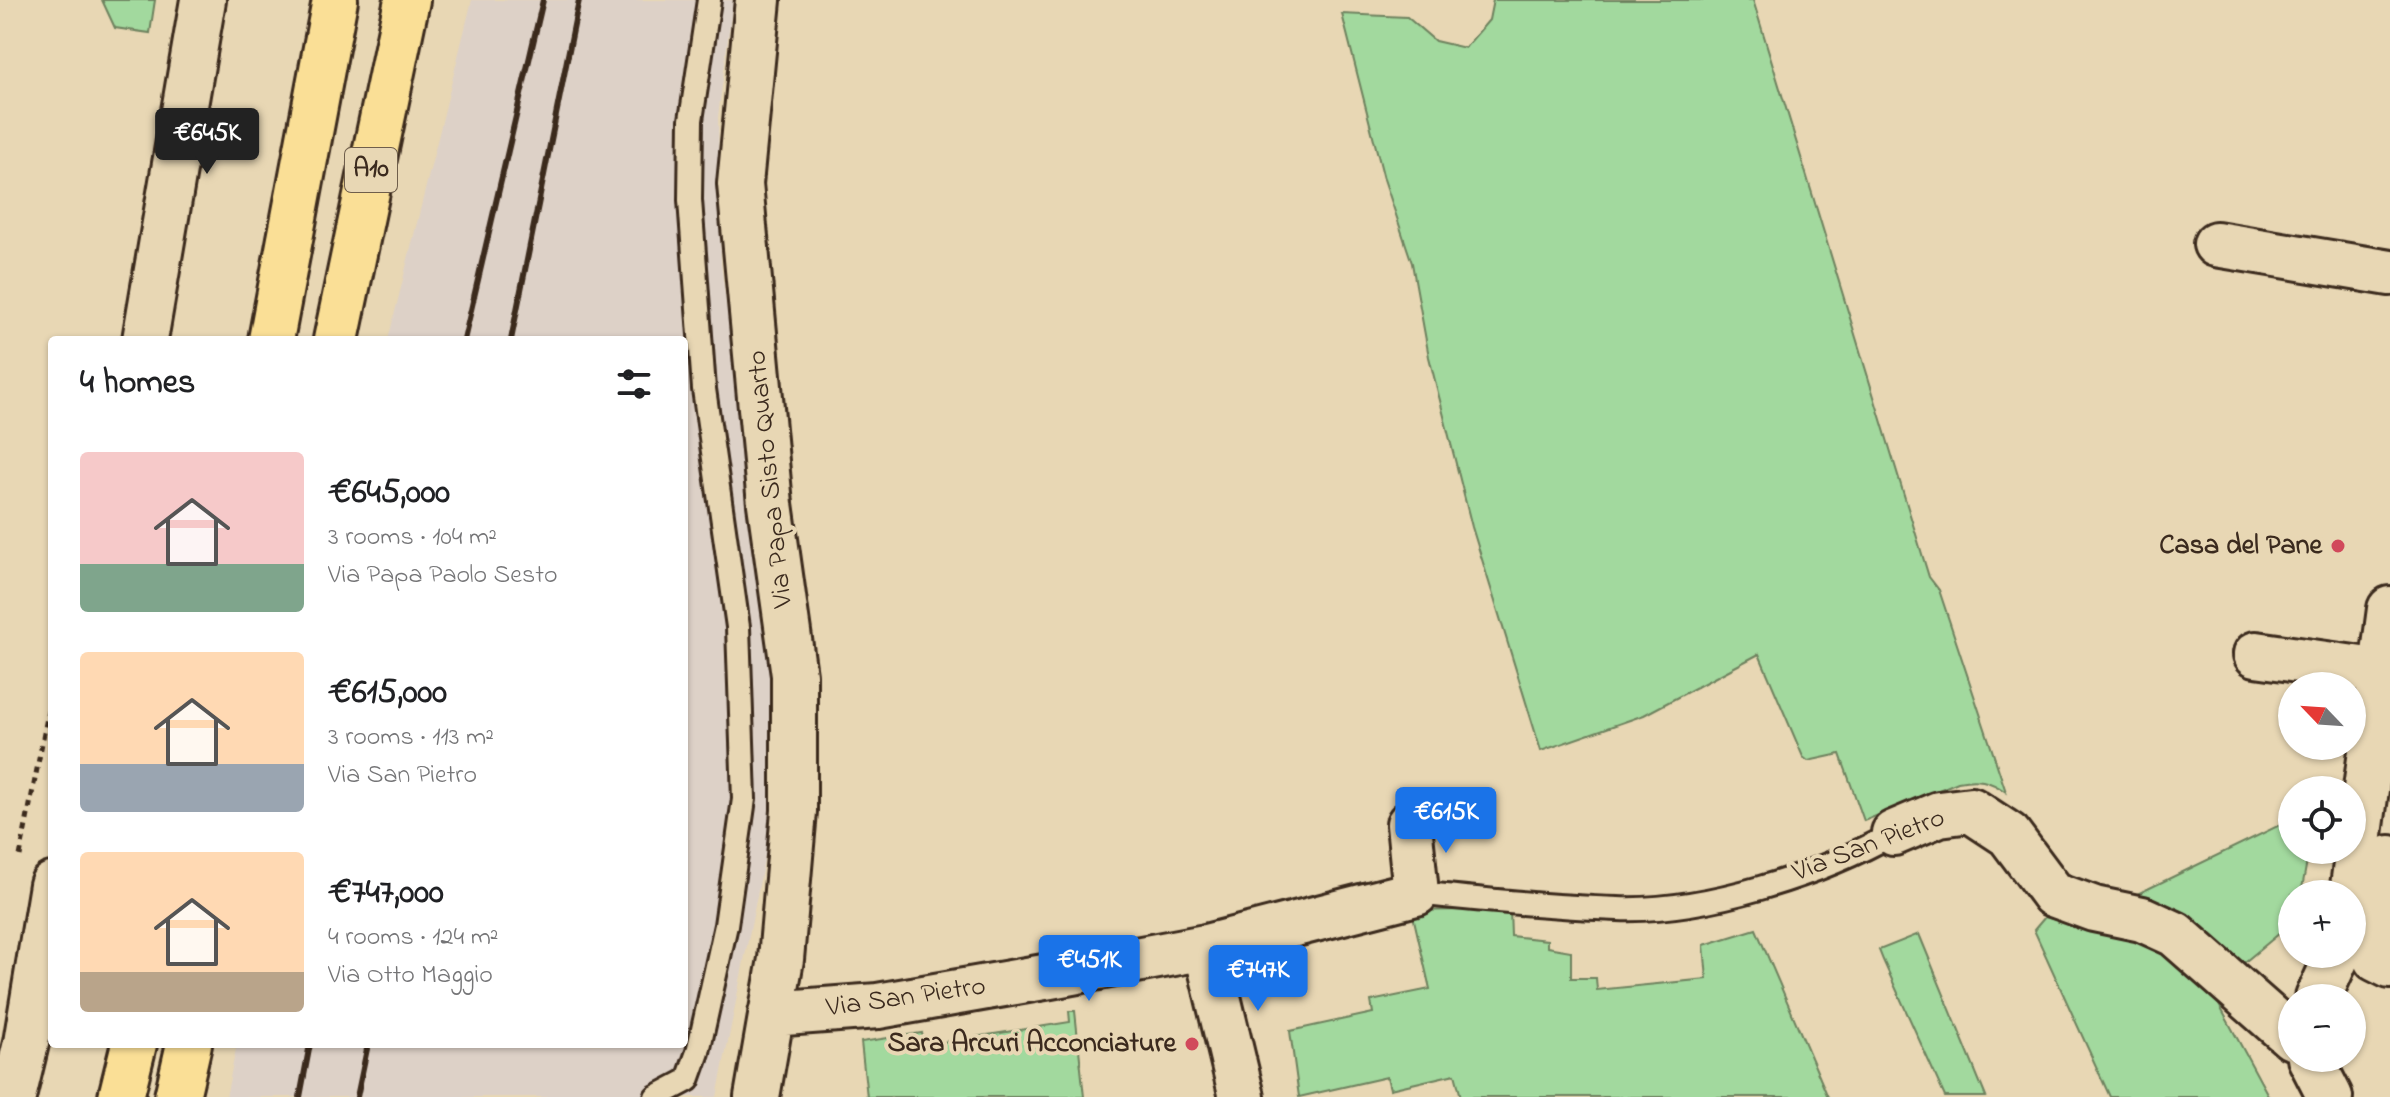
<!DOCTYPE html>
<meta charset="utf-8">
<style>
body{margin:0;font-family:"Indie Flower",sans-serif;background:#f2f2f2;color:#202124;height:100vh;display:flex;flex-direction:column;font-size:30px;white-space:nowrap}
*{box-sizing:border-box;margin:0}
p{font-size:26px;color:#757577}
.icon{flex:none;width:44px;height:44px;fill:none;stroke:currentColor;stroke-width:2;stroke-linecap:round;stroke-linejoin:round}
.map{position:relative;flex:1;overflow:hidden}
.sheet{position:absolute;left:48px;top:336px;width:640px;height:712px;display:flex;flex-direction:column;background:#fff;border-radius:8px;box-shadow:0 2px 6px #0004}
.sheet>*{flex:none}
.needle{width:52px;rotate:295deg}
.buttons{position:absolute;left:2278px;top:672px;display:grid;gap:16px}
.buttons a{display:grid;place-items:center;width:88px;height:88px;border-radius:50%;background:#fff;box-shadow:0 2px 6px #0004;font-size:40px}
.price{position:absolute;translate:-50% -68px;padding:0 18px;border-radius:8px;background:#1a73e8;color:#fff;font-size:26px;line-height:52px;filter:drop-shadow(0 2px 4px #0008)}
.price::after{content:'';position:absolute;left:50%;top:48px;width:24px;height:18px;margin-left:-12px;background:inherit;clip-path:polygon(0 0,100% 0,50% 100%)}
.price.selected{background:#222;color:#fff}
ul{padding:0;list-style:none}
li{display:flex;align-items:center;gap:24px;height:200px;padding:0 32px}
li span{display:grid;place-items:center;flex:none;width:224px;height:160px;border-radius:8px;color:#555}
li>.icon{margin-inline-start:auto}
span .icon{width:96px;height:96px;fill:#fffc;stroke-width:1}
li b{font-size:34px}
h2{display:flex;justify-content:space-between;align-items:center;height:96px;padding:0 32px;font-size:34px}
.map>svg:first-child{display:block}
</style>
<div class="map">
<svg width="2390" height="1097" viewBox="0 0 2390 1097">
<rect width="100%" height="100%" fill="#e8d7b4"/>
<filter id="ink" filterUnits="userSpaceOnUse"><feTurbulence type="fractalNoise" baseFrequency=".0125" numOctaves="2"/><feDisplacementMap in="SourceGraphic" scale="16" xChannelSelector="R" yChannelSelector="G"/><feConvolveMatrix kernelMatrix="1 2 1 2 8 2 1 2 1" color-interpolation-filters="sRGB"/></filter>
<g filter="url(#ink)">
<!-- built -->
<path fill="#ddd1c7" d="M 472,0 L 733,0 L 718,117 L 721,264 L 768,620 L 774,776 L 767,845 L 717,1097 L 226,1097 L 237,1044 L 684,1044 L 684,340 L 388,340 Z"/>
<!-- green -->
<path fill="#a2d99e" stroke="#6e825e" stroke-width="2" d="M 102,0 L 155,0 L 150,33 L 115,28 Z
M 1493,0 L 1753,0 L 1929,577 L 1939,590 L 2006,792 C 1989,780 1977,778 1958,782 L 1864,821 L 1840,754 L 1808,761 L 1803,757 L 1759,654 L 1644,715 L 1541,751 L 1472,527 L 1429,357 L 1412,263 L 1384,179 L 1342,14 L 1407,17 L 1435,41 L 1465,48 L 1489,20 Z
M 2292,819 L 2292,850 L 2309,850 L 2301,894 L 2292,894 L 2292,923 L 2234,971 L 2127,899 Z
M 1510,909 L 1511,936 L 1547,940 L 1547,947 L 1571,951 L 1571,978 L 1596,978 L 1597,990 L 1707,979 L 1704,945 L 1756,929 L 1828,1097 L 1461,1097 L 1455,1074 L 1390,1089 L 1387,1077 L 1299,1097 L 1290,1031 L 1373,1013 L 1371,1001 L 1430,989 L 1412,911 Z
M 2045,917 L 2081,927 L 2138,934 L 2205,979 L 2269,1097 L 2110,1097 L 2034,930 Z
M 1919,934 L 1986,1097 L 1945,1097 L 1883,960 L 1879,950 Z
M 1069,1011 L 1075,1011 L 1084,1097 L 867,1097 L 861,1042 L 922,1033 L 924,1045 L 1070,1022 Z"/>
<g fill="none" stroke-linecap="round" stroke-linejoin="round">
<!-- lane casing -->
<g stroke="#3b2a1e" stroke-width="28">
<path id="lane" d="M 1416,893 C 1482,900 1551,907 1618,909 C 1704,912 1820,875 1894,833
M 656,1097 L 688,1080 L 698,1052 L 726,925 L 744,799 L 738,627 L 704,389 L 690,200 L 691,120 L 709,0"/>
</g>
<!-- street casing -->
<g stroke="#3b2a1e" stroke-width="50">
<path id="street" d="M 2216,244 L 2390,273
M 145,340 L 203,0
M 2256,654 L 2382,672
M 1894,833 L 1939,814 L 1971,810 L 2009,835 L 2053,894 L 2094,909 L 2142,919 L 2175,934 L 2292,1037
M 2390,858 L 2376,959 L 2390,966
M 2352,894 L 2390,609
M 1206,947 L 1242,1097
M 2318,998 L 2338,954
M 771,1014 L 878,1006 L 1050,976 L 1206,947 L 1416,893 L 1409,824
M 2310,1058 L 2330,1097
M 13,1097 L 26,1043 L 52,885
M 757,1097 L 781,959 L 794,811 L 794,675 L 770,504 L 740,184 L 758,0"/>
</g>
<!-- highway casing -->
<g stroke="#3b2a1e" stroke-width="50">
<path id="highway" d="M 271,340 L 335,0
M 336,340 L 407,0
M 121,1097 L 134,1044
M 177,1097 L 189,1044"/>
</g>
<!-- path -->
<path stroke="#3b2a1e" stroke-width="5" stroke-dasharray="6 6" stroke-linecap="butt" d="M 20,856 L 52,692"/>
<!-- lane -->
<use href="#lane" stroke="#e8d7b4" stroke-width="22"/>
<!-- street -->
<use href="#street" stroke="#e8d7b4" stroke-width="44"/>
<!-- highway -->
<use href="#highway" stroke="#fadf96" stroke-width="44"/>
<!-- rail -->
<path stroke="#3b2a1e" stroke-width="6" d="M 464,340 L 543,0
M 511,340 L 579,0
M 300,1097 L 310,1044
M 357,1097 L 368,1044"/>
</g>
</g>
<!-- markers -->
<g fill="#d1495b" stroke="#e8d7b4" stroke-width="3">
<circle cx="2338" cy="546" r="8"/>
<circle cx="1192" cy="1044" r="8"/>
</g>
<g text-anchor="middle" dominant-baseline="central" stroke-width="8" stroke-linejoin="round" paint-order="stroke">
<!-- shield labels -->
<rect fill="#e8d7b4" stroke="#6f5e4b" stroke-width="2" x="345" y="148" width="52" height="44" rx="6"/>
<g font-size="26" font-weight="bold" fill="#3b2a1e">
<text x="371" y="170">A10</text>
</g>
<!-- street labels -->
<g font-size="28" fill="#3b2a1e" stroke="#e8d7b4">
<text transform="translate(771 479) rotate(-96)">Via Papa Sisto Quarto</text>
<text transform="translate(1869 846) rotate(-21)">Via San Pietro</text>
<text transform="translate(906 998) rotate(-8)">Via San Pietro</text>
</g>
<!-- poi labels -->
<g font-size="28" font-weight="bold" fill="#3b2a1e" stroke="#e8d7b4" text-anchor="end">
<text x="2322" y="546">Casa del Pane</text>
<text x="1176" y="1044">Sara Arcuri Acconciature</text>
</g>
</g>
</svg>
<div class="buttons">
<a><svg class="needle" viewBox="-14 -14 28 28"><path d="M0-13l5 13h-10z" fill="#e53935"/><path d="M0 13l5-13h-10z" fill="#757577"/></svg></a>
<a><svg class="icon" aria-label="locate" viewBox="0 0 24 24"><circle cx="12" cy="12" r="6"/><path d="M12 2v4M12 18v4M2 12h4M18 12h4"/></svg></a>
<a>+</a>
<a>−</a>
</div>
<b class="price selected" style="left:207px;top:176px">€645K</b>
<b class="price" style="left:1446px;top:855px">€615K</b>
<b class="price" style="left:1089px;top:1003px">€451K</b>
<b class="price" style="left:1258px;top:1013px">€747K</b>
<section class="sheet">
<h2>4 homes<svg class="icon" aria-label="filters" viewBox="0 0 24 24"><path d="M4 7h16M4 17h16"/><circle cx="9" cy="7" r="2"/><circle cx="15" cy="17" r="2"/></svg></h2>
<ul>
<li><span style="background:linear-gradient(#f6c9c9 70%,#7fa58c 0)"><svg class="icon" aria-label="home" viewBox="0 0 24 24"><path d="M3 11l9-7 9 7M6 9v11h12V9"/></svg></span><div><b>€645,000</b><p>3 rooms · 104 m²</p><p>Via Papa Paolo Sesto</p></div></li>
<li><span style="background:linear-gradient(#ffd9b3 70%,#9aa5b1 0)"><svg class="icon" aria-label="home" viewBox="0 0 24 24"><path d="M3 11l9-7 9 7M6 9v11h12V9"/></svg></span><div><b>€615,000</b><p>3 rooms · 113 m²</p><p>Via San Pietro</p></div></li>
<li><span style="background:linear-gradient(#ffd9b3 75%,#b9a48a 0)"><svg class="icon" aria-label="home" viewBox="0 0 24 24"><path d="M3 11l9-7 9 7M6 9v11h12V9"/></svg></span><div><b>€747,000</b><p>4 rooms · 124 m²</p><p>Via Otto Maggio</p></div></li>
</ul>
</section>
</div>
